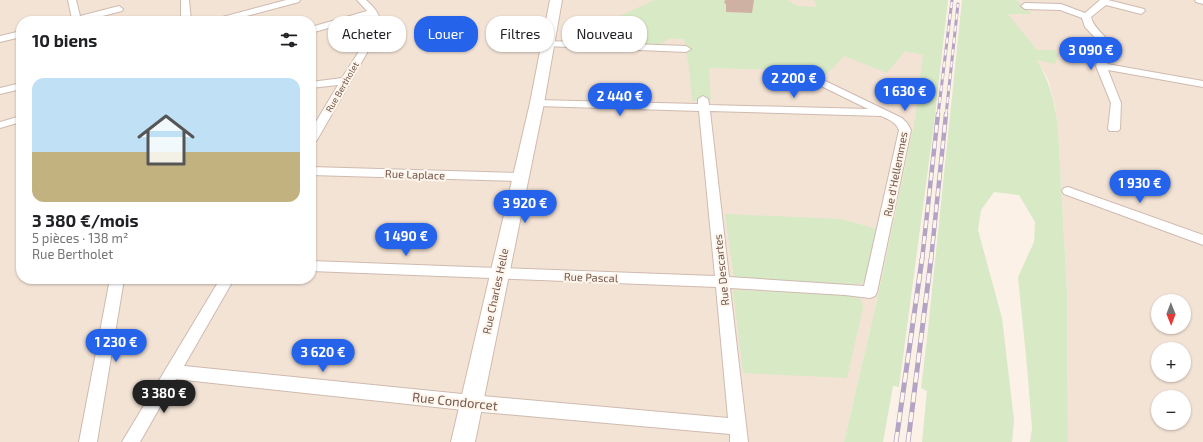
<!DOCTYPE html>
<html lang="fr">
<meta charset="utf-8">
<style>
body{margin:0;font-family:"Exo 2",sans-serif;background:#f2f2f2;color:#202124;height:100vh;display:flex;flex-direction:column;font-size:15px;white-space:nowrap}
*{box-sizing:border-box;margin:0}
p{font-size:13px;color:#757577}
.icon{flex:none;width:22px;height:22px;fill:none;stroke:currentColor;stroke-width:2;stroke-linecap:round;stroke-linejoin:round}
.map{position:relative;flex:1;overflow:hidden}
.details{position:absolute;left:16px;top:16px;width:300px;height:268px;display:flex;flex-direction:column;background:#fff;border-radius:16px;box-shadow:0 1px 3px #0004}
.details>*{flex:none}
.banner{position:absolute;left:328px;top:16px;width:380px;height:36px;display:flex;gap:8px}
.needle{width:26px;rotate:179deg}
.fabs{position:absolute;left:1151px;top:294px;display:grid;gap:8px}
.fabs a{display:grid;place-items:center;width:40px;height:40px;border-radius:50%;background:#fff;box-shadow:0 1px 3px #0004;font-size:20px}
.price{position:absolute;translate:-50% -34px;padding:0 9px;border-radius:14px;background:#2563eb;color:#fff;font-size:13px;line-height:26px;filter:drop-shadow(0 1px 2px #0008)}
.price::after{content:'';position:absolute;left:50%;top:24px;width:12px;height:9px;margin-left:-6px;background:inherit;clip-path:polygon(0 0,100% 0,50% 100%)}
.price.current{background:#222;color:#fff}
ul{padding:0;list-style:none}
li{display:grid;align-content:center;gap:8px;height:212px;padding:0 16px}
li span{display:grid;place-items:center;height:124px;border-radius:12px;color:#555}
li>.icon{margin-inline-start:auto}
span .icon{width:72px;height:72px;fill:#fffc;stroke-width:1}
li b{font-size:17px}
h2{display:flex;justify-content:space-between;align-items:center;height:48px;padding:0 16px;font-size:17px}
.pill{padding:0 14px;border-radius:16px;background:#fff;box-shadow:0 1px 3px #0004;font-size:14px;line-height:36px}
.pill.current{background:#2563eb;color:#fff}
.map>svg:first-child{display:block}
</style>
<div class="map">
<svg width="1203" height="442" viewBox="0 0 1203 442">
<rect width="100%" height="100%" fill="#fcf1e6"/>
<!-- residential -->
<path fill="#f3e3d5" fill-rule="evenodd" d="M 0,0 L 932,0 L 914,124 L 877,300 L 844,442 L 0,442 ZM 21,21 L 311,21 L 311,279 L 21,279 Z
M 1016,0 L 1203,0 L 1203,442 L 1068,442 L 1067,292 L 1058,128 L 1055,105 L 1048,79 L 1037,60 L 1037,50 L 1007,14 L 1031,14 ZM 1158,301 L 1184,301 L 1184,327 L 1158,327 ZM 1158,349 L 1184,349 L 1184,375 L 1158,375 ZM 1158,397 L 1184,397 L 1184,423 L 1158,423 Z"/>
<!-- green -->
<path fill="#d7e9c5" d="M 654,0 L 725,0 L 726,12 L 742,13 L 751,12 L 745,0 L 787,0 L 797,6 L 817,7 L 814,0 L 948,0 L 934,124 L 899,387 L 893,386 L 883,442 L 844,442 L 877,300 L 914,124 L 923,55 L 905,51 L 887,73 L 844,56 L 818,83 L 793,70 L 709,68 L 711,101 L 692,101 L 689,68 L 684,39 L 668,39 L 659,46 L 568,43 L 569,40 Z
M 962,0 L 1016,0 L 1032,14 L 1008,14 L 1037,50 L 1054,50 L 1058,55 L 1055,64 L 1037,60 C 1050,83 1055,102 1058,128 L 1067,292 L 1068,442 L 1030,442 L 1032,428 L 1027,366 L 1018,277 L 1034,242 L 1035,222 L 1019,195 L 994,192 L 981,210 L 978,230 L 1002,318 L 1014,420 L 1012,442 L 922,442 L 927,391 L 921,388 L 927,339 Z
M 725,214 L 840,219 L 878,229 L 867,280 L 863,283 L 857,284 L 734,279 Z
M 733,290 L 855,295 C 861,298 862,301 863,308 L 847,378 L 743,373 Z"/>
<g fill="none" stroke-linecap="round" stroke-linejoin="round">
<!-- street casing -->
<g stroke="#cfbaaf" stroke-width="2">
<path id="street" d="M 68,0 L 76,0 L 80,16 L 119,6 L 123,9 L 122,11 L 83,21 L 68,21 L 72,19 Z
M 181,0 L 189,0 L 191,21 L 181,21 Z
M 286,0 L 300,0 L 299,2 L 228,21 L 213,21 L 215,19 Z
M 357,0 L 366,0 C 376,9 382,16 380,30 L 317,140 L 315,142 L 311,144 L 311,130 L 338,85 L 311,88 L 311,82 L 342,78 C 351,63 375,32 370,16 L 311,33 L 311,27 L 367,11 Z
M 1100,0 L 1108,0 L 1144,9 L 1145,11 L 1141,14 L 1106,5 L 1091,17 C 1094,30 1107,35 1112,47 L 1107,64 L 1203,81 L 1203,87 L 1108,70 L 1121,103 L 1120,129 L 1118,131 L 1110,131 L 1108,129 L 1111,103 L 1096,66 L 1102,47 L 1102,45 L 1085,27 L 1082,18 L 1060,10 L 1025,9 L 1021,6 L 1025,3 L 1061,4 L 1085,13 Z
M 1195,0 L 1203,0 L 1203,4 L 1196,2 Z
M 21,31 L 21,37 L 0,42 L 0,36 Z
M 548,41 L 686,46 L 691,49 L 686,52 L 545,46 L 543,44 L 545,42 Z
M 819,78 L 902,118 L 907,123 L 911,130 L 877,292 L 875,296 L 870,298 L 845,295 L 730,288 L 748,442 L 730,442 L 730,434 L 482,412 L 176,379 L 140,442 L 122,442 L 220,279 L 234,279 L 184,366 L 482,396 L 728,418 L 716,287 L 311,271 L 311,261 L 715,276 L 699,111 L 537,106 L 532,103 L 537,100 L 698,104 L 698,99 L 703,96 L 708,99 L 709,105 L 868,109 L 815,83 L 814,81 L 815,79 ZM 710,111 L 881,116 C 888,119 896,122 899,130 L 864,286 L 729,277 Z
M 21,83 L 21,89 L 0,94 L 0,88 Z
M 21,116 L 21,122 L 0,128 L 0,122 Z
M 311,167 L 520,173 L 524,174 L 526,177 L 524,180 L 520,181 L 311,175 Z
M 1068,187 L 1203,235 L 1203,245 L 1064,194 L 1062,191 L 1064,188 Z
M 110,279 L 124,279 L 97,442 L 79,442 Z"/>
</g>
<!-- secondary casing -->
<g stroke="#d2baad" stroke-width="2">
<path id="secondary" d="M 550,0 L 562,0 L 544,103 L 475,442 L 451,442 L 530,103 Z"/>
</g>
<!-- street -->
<use href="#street" fill="#fff" fill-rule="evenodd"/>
<!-- secondary -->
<use href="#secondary" fill="#fff" fill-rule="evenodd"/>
<!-- rail-far2 casing -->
<g stroke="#b3a4c5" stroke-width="3">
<path id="rail-far2" d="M 938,115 L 952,0
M 946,115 L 958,4"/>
</g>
<!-- rail-far1 casing -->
<g stroke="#b3a4c5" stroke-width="4.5">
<path id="rail-far1" d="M 922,260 L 938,114
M 931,260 L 946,114"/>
</g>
<!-- rail casing -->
<g stroke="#b3a4c5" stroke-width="5">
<path id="rail" d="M 896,442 L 922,259
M 908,442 L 931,259"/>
</g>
<!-- rail-far2 -->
<use href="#rail-far2" stroke="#fef6ec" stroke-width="2" stroke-dasharray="6" stroke-linecap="butt"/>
<!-- rail-far1 -->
<use href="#rail-far1" stroke="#fef6ec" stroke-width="3" stroke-dasharray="8" stroke-linecap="butt"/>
<!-- rail -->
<use href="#rail" stroke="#fef6ec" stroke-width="3.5" stroke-dasharray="10" stroke-linecap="butt"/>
</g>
<!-- wall -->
<path fill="#ceb1a3" d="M 725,0 L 754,0 L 752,13 L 726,12 L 726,4 L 724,3 Z"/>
<g text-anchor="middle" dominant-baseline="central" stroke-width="4" stroke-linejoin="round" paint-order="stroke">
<!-- far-street labels -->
<g font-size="9" fill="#74564b" stroke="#fef6ec">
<text transform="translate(342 87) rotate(-60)">Rue Bertholet</text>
</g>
<!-- street labels -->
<g font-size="11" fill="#74564b" stroke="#fef6ec">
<text transform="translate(415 174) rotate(2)">Rue Laplace</text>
<text transform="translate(895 174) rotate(-79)">Rue d'Hellemmes</text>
<text transform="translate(721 270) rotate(-96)">Rue Descartes</text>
<text transform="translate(591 277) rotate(2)">Rue Pascal</text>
<text transform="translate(495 291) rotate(-78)">Rue Charles Helle</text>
</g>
<!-- near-street labels -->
<g font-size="13" fill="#74564b" stroke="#fef6ec">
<text transform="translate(455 401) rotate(6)">Rue Condorcet</text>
</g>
</g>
</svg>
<div class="fabs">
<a><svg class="needle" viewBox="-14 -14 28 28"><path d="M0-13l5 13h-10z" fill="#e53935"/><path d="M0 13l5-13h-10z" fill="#757577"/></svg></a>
<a>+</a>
<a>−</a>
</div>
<b class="price" style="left:1091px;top:71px">3 090 €</b>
<b class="price" style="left:794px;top:99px">2 200 €</b>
<b class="price" style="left:905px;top:112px">1 630 €</b>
<b class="price" style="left:620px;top:117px">2 440 €</b>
<b class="price" style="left:1140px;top:204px">1 930 €</b>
<b class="price" style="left:525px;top:224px">3 920 €</b>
<b class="price" style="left:406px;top:257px">1 490 €</b>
<b class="price" style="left:116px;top:363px">1 230 €</b>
<b class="price" style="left:323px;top:373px">3 620 €</b>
<b class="price current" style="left:164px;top:414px">3 380 €</b>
<div class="banner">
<a class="pill">Acheter</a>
<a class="pill current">Louer</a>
<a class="pill">Filtres</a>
<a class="pill">Nouveau</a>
</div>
<section class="details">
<h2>10 biens<svg class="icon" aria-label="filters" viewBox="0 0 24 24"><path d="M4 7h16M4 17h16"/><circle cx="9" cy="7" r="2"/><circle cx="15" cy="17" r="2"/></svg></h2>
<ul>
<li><span style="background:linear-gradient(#bfe0f5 60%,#c2b280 0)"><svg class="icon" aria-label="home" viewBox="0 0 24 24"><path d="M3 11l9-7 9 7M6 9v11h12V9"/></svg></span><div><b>3 380 €/mois</b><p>5 pièces · 138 m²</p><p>Rue Bertholet</p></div></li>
</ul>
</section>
</div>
